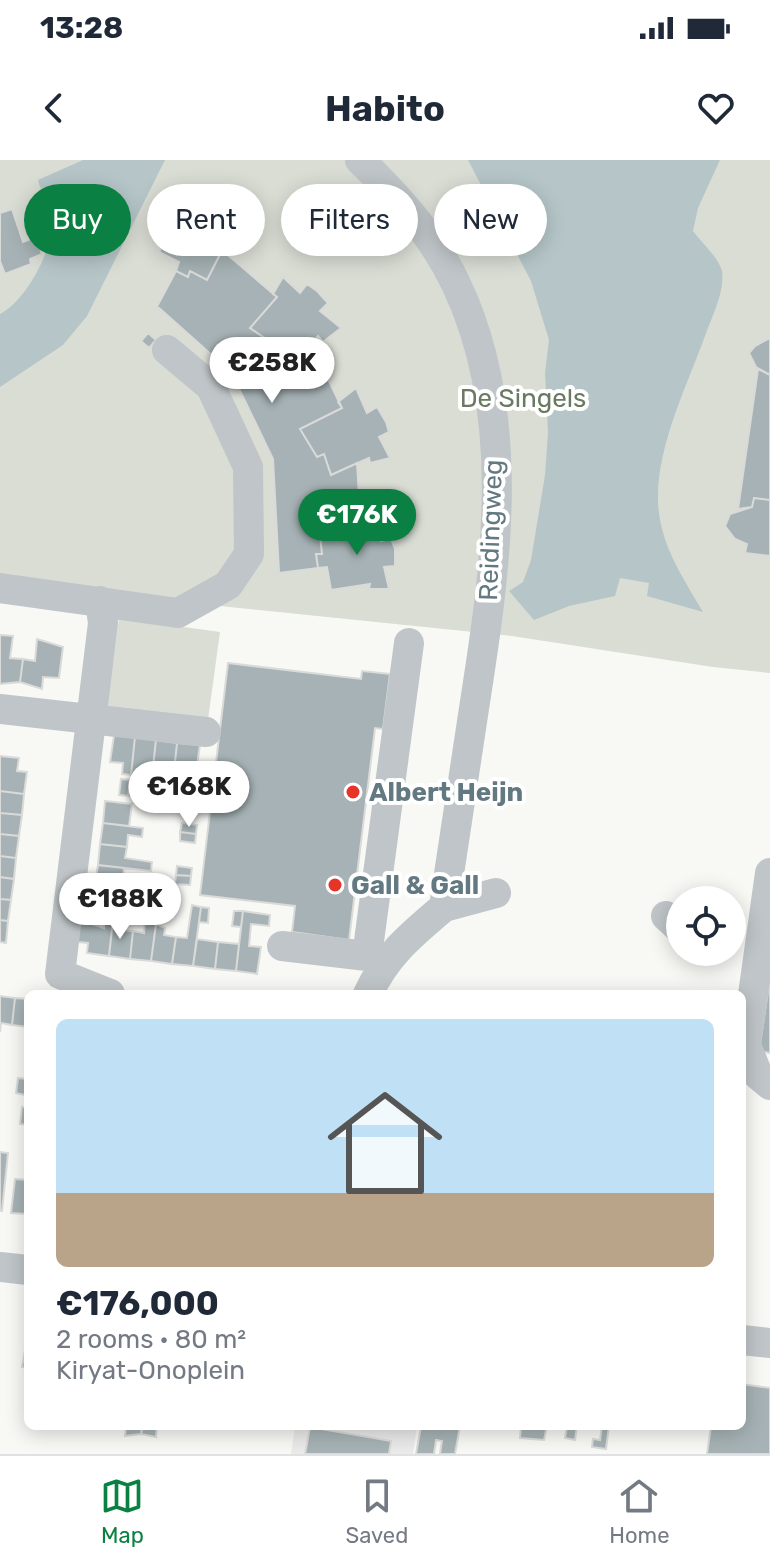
<!DOCTYPE html>
<meta charset="utf-8">
<style>
body{margin:0;font-family:Rubik,sans-serif;background:#f6f6f7;color:#1f2937;height:100vh;display:flex;flex-direction:column;font-size:30px;white-space:nowrap}
*{box-sizing:border-box;margin:0}
p{font-size:26px;color:#747a83}
.icon{flex:none;width:44px;height:44px;fill:none;stroke:currentColor;stroke-width:2;stroke-linecap:round;stroke-linejoin:round}
.map{position:relative;flex:1;overflow:hidden}
.panel{position:absolute;left:24px;top:830px;width:722px;height:440px;display:flex;flex-direction:column;background:#fff;border-radius:12px;box-shadow:0 4px 20px #0003}
.panel>*{flex:none}
.banner{position:absolute;left:24px;top:24px;width:722px;height:72px;display:flex;gap:16px}
.controls{position:absolute;left:666px;top:726px;display:grid;gap:16px}
.controls a{display:grid;place-items:center;width:80px;height:80px;border-radius:50%;background:#fff;box-shadow:0 4px 20px #0003;font-size:40px}
.price{position:absolute;translate:-50% -68px;padding:0 18px;border-radius:28px;background:#fff;color:#222;font-size:26px;line-height:52px;filter:drop-shadow(0 2px 4px #0008)}
.price::after{content:'';position:absolute;left:50%;top:48px;width:24px;height:18px;margin-left:-12px;background:inherit;clip-path:polygon(0 0,100% 0,50% 100%)}
.price.current{background:#0b8043;color:#fff}
ul{padding:0;list-style:none}
li{display:grid;align-content:center;gap:16px;height:424px;padding:0 32px}
li span{display:grid;place-items:center;height:248px;border-radius:12px;color:#555}
li>.icon{margin-inline-start:auto}
span .icon{width:144px;height:144px;fill:#fffc;stroke-width:1}
li b{font-size:34px}
.pill{padding:0 28px;border-radius:36px;background:#fff;box-shadow:0 4px 20px #0003;font-size:28px;line-height:72px}
.pill.current{background:#0b8043;color:#fff}
.status{display:flex;justify-content:space-between;align-items:center;height:56px;padding:0 40px;background:#fff;direction:ltr}
.status svg{height:22px;fill:currentColor}
header{display:flex;justify-content:space-between;align-items:center;height:104px;padding:0 32px;background:#fff;font-size:36px;font-weight:700}
.tabs{display:flex;justify-content:space-around;align-items:center;height:112px;border-top:2px solid #e0e1e3;background:#fff;font-size:22px;color:#747a83}
.tabs a{display:grid;justify-items:center;gap:4px}
.tabs .current{color:#0b8043}
.map>svg:first-child{display:block}
</style>
<div class="status"><b>13:28</b><svg viewBox="0 0 49 12"><path d="M0 12V9h3v3zM5 12V6h3v6zM10 12V3h3v9zM15 12V0h3v12zM26 1h20v11H26zM47 4h2v5h-2z"/></svg></div>
<header><svg class="icon" aria-label="back" viewBox="0 0 24 24"><path d="M15 5l-7 7 7 7"/></svg>Habito<svg class="icon" aria-label="heart" viewBox="0 0 24 24"><path d="M12 20l-8-8c-3-5 5-10 8-4 3-6 11-1 8 4z"/></svg></header>
<div class="map">
<svg width="770" height="1294" viewBox="0 0 770 1294">
<rect width="100%" height="100%" fill="#f8f8f5"/>
<!-- built -->
<path fill="#e9eae9" d="M 295,1266 L 417,1266 L 413,1294 L 291,1294 Z"/>
<!-- green -->
<path fill="#d9ddd4" d="M 0,0 L 770,0 L 770,513 L 713,507 L 512,476 L 220,446 L 0,418 Z
M 119,458 L 220,472 L 207,567 L 106,553 Z"/>
<!-- water -->
<path fill="#b6c6c8" d="M 83,0 L 165,0 L 87,156 L 63,185 L 0,227 L 0,154 C 28,140 59,80 52,49 C 49,38 40,32 38,20 Z
M 468,0 L 720,0 L 698,48 L 693,71 C 701,82 719,98 722,111 C 725,132 712,156 705,176 C 687,226 657,285 658,340 C 659,383 682,416 703,452 L 647,436 L 649,423 L 620,418 L 615,436 L 569,446 L 534,460 L 509,431 L 523,422 L 531,400 L 545,315 L 548,272 L 545,213 L 549,180 L 531,121 Z"/>
<!-- building -->
<path fill="#a6b2b5" stroke="#dadad8" stroke-width="2" d="M 177,37 L 196,48 L 201,38 L 217,44 L 226,50 L 221,60 L 242,70 L 230,86 L 226,83 L 207,120 L 190,111 L 188,117 L 176,111 L 179,102 L 159,92 L 177,57 L 172,55 Z
M 12,49 L 23,82 L 36,77 L 42,94 L 30,99 L 31,104 L 5,114 L 0,101 L 0,53 Z
M 222,90 L 277,137 L 250,168 L 269,181 L 264,187 L 274,196 L 272,198 L 286,211 L 311,184 L 342,248 L 300,269 L 317,297 L 324,294 L 331,315 L 357,303 L 361,369 L 320,375 L 322,394 L 316,394 L 318,408 L 271,414 L 279,412 L 273,299 L 231,212 L 158,147 L 153,154 L 176,111 L 188,117 L 190,111 L 207,120 Z
M 283,117 L 300,133 L 307,124 L 317,131 L 328,143 L 320,151 L 341,168 L 323,182 L 318,176 L 286,211 L 264,187 L 269,181 L 250,168 L 277,137 L 273,134 Z
M 148,173 L 156,180 L 149,188 L 141,181 Z
M 768,179 L 770,179 L 770,215 L 756,207 L 749,193 L 755,186 Z
M 758,209 L 770,215 L 770,340 L 754,338 L 752,347 L 738,349 Z
M 356,228 L 367,253 L 377,247 L 386,262 L 389,272 L 379,277 L 390,298 L 370,303 L 369,298 L 331,315 L 324,294 L 317,297 L 300,269 L 342,248 L 338,242 Z
M 754,338 L 770,340 L 770,396 L 745,393 L 747,384 L 735,379 L 725,366 L 730,354 L 752,347 Z
M 378,357 L 381,381 L 391,379 L 395,389 L 395,406 L 384,407 L 389,429 L 369,429 L 370,424 L 331,430 L 327,407 L 318,408 L 316,394 L 322,394 L 320,375 L 361,369 L 359,364 Z
M 0,475 L 13,476 L 10,498 L 23,499 L 20,522 L 0,524 Z
M 37,479 L 63,487 L 59,518 L 43,517 L 42,529 L 20,522 L 23,499 L 35,501 Z
M 228,503 L 361,519 L 362,511 L 390,514 L 383,569 L 375,568 L 349,780 L 292,772 L 295,746 L 200,735 Z
M 114,575 L 135,577 L 131,615 L 122,614 L 123,603 L 110,602 Z
M 135,577 L 156,580 L 153,607 L 141,606 L 140,616 L 131,615 Z
M 156,580 L 177,583 L 171,641 L 161,640 L 165,608 L 153,607 Z
M 177,583 L 200,585 L 196,612 L 183,611 L 179,642 L 171,641 Z
M 0,596 L 19,598 L 17,611 L 27,612 L 24,634 L 0,631 Z
M 121,619 L 130,620 L 128,636 L 119,635 Z
M 130,620 L 139,621 L 137,637 L 128,636 Z
M 0,631 L 24,634 L 22,655 L 0,653 Z
M 105,641 L 132,644 L 129,666 L 103,663 Z
M 0,653 L 22,655 L 19,676 L 0,674 Z
M 103,663 L 143,668 L 142,677 L 128,675 L 127,687 L 100,684 Z
M 182,663 L 197,665 L 196,674 L 180,672 Z
M 180,672 L 196,674 L 195,683 L 180,681 Z
M 0,674 L 19,676 L 16,698 L 0,696 Z
M 100,684 L 127,687 L 125,698 L 152,702 L 151,711 L 98,705 Z
M 0,696 L 16,698 L 14,719 L 0,717 Z
M 98,705 L 124,708 L 122,730 L 94,727 Z
M 177,706 L 192,708 L 191,716 L 176,715 Z
M 176,715 L 191,716 L 190,725 L 175,724 Z
M 0,717 L 14,719 L 11,740 L 0,739 Z
M 107,735 L 116,736 L 114,751 L 105,750 Z
M 116,736 L 125,737 L 123,753 L 114,751 Z
M 0,739 L 11,740 L 8,761 L 0,760 Z
M 149,740 L 158,741 L 156,757 L 147,755 Z
M 158,741 L 167,742 L 165,758 L 156,757 Z
M 192,745 L 201,747 L 193,806 L 172,804 L 176,777 L 187,778 Z
M 201,747 L 209,748 L 208,763 L 199,762 Z
M 234,751 L 243,751 L 241,767 L 232,766 Z
M 243,751 L 270,755 L 269,766 L 251,764 L 249,786 L 261,787 L 257,814 L 236,811 Z
M 113,758 L 123,760 L 122,770 L 133,771 L 130,799 L 109,796 Z
M 0,760 L 8,761 L 6,783 L 0,782 Z
M 80,760 L 104,768 L 104,760 L 113,761 L 109,796 L 87,793 L 88,783 L 77,782 Z
M 145,763 L 156,764 L 151,801 L 130,799 L 133,771 L 144,773 Z
M 156,764 L 165,768 L 164,775 L 176,777 L 172,804 L 151,801 Z
M 197,779 L 218,782 L 215,809 L 193,806 Z
M 218,782 L 239,784 L 236,811 L 215,809 Z
M 770,818 L 770,893 L 759,891 Z
M 0,836 L 15,838 L 12,865 L 1,863 L 0,872 Z
M 15,838 L 28,839 L 28,867 L 12,865 Z
M 18,918 L 27,919 L 25,935 L 16,933 Z
M 22,947 L 28,948 L 28,965 L 20,964 Z
M 0,992 L 8,993 L 2,1051 L 0,1051 Z
M 15,1019 L 28,1020 L 28,1054 L 11,1053 Z
M 28,1174 L 28,1208 L 22,1207 Z
M 742,1224 L 770,1228 L 770,1294 L 707,1294 L 711,1266 L 742,1266 Z
M 126,1266 L 142,1266 L 141,1274 L 125,1276 Z
M 143,1266 L 157,1266 L 156,1277 L 141,1274 Z
M 421,1266 L 444,1269 L 445,1266 L 460,1266 L 455,1294 L 440,1294 L 442,1281 L 436,1280 L 434,1294 L 416,1294 Z
M 521,1266 L 547,1266 L 544,1280 L 520,1278 Z
M 567,1266 L 577,1266 L 575,1280 L 565,1278 Z
M 602,1266 L 609,1266 L 606,1289 L 592,1287 L 593,1279 L 600,1280 Z
M 310,1267 L 391,1281 L 389,1294 L 305,1294 Z"/>
<g fill="none" stroke-linecap="round" stroke-linejoin="round">
<!-- minor -->
<path stroke="#bfc5c8" stroke-width="30" d="M 360,0 C 398,37 433,75 456,124 C 520,258 495,414 473,555 C 463,619 454,683 444,747 C 412,774 386,795 368,834
M 0,428 L 178,453 L 228,425 L 249,394 L 248,307 L 211,227 L 167,190
M 100,441 L 103,463 L 60,814 L 110,834
M 0,549 L 206,572
M 770,713 L 746,885 L 758,915 L 770,925
M 444,747 L 496,733
M 666,756 L 680,769
M 282,786 L 384,798
M 367,796 L 409,483
M 0,1107 L 28,1110
M 742,1180 L 770,1183"/>
</g>
<!-- markers -->
<g fill="#e63528" stroke="#fff" stroke-width="3">
<circle cx="353" cy="632" r="8"/>
<circle cx="335" cy="725" r="8"/>
</g>
<g text-anchor="middle" dominant-baseline="central" stroke-width="8" stroke-linejoin="round" paint-order="stroke">
<!-- park labels -->
<g font-size="26" fill="#697962" stroke="#fff">
<text x="523" y="238">De Singels</text>
</g>
<!-- street labels -->
<g font-size="26" fill="#637981" stroke="#fff">
<text transform="translate(491 370) rotate(-88)">Reidingweg</text>
</g>
<!-- poi labels -->
<g font-size="26" font-weight="bold" fill="#637981" stroke="#fff" text-anchor="start">
<text x="369" y="632">Albert Heijn</text>
<text x="351" y="725">Gall &amp; Gall</text>
</g>
</g>
</svg>
<div class="controls">
<a><svg class="icon" aria-label="locate" viewBox="0 0 24 24"><circle cx="12" cy="12" r="6"/><path d="M12 2v4M12 18v4M2 12h4M18 12h4"/></svg></a>
</div>
<b class="price" style="left:272px;top:245px">€258K</b>
<b class="price current" style="left:357px;top:397px">€176K</b>
<b class="price" style="left:189px;top:669px">€168K</b>
<b class="price" style="left:120px;top:781px">€188K</b>
<div class="banner">
<a class="pill current">Buy</a>
<a class="pill">Rent</a>
<a class="pill">Filters</a>
<a class="pill">New</a>
</div>
<section class="panel">
<ul>
<li><span style="background:linear-gradient(#bfe0f5 70%,#b9a48a 0)"><svg class="icon" aria-label="home" viewBox="0 0 24 24"><path d="M3 11l9-7 9 7M6 9v11h12V9"/></svg></span><div><b>€176,000</b><p>2 rooms · 80 m²</p><p>Kiryat-Onoplein</p></div></li>
</ul>
</section>
</div>
<nav class="tabs">
<a class="current"><svg class="icon" aria-label="map" viewBox="0 0 24 24"><path d="M3 6l6-2 6 2 6-2v14l-6 2-6-2-6 2zM9 4v14M15 6v14"/></svg>Map</a>
<a><svg class="icon" aria-label="saved" viewBox="0 0 24 24"><path d="M7 4h10v16l-5-4-5 4z"/></svg>Saved</a>
<a><svg class="icon" aria-label="home" viewBox="0 0 24 24"><path d="M3 11l9-7 9 7M6 9v11h12V9"/></svg>Home</a>
</nav>
